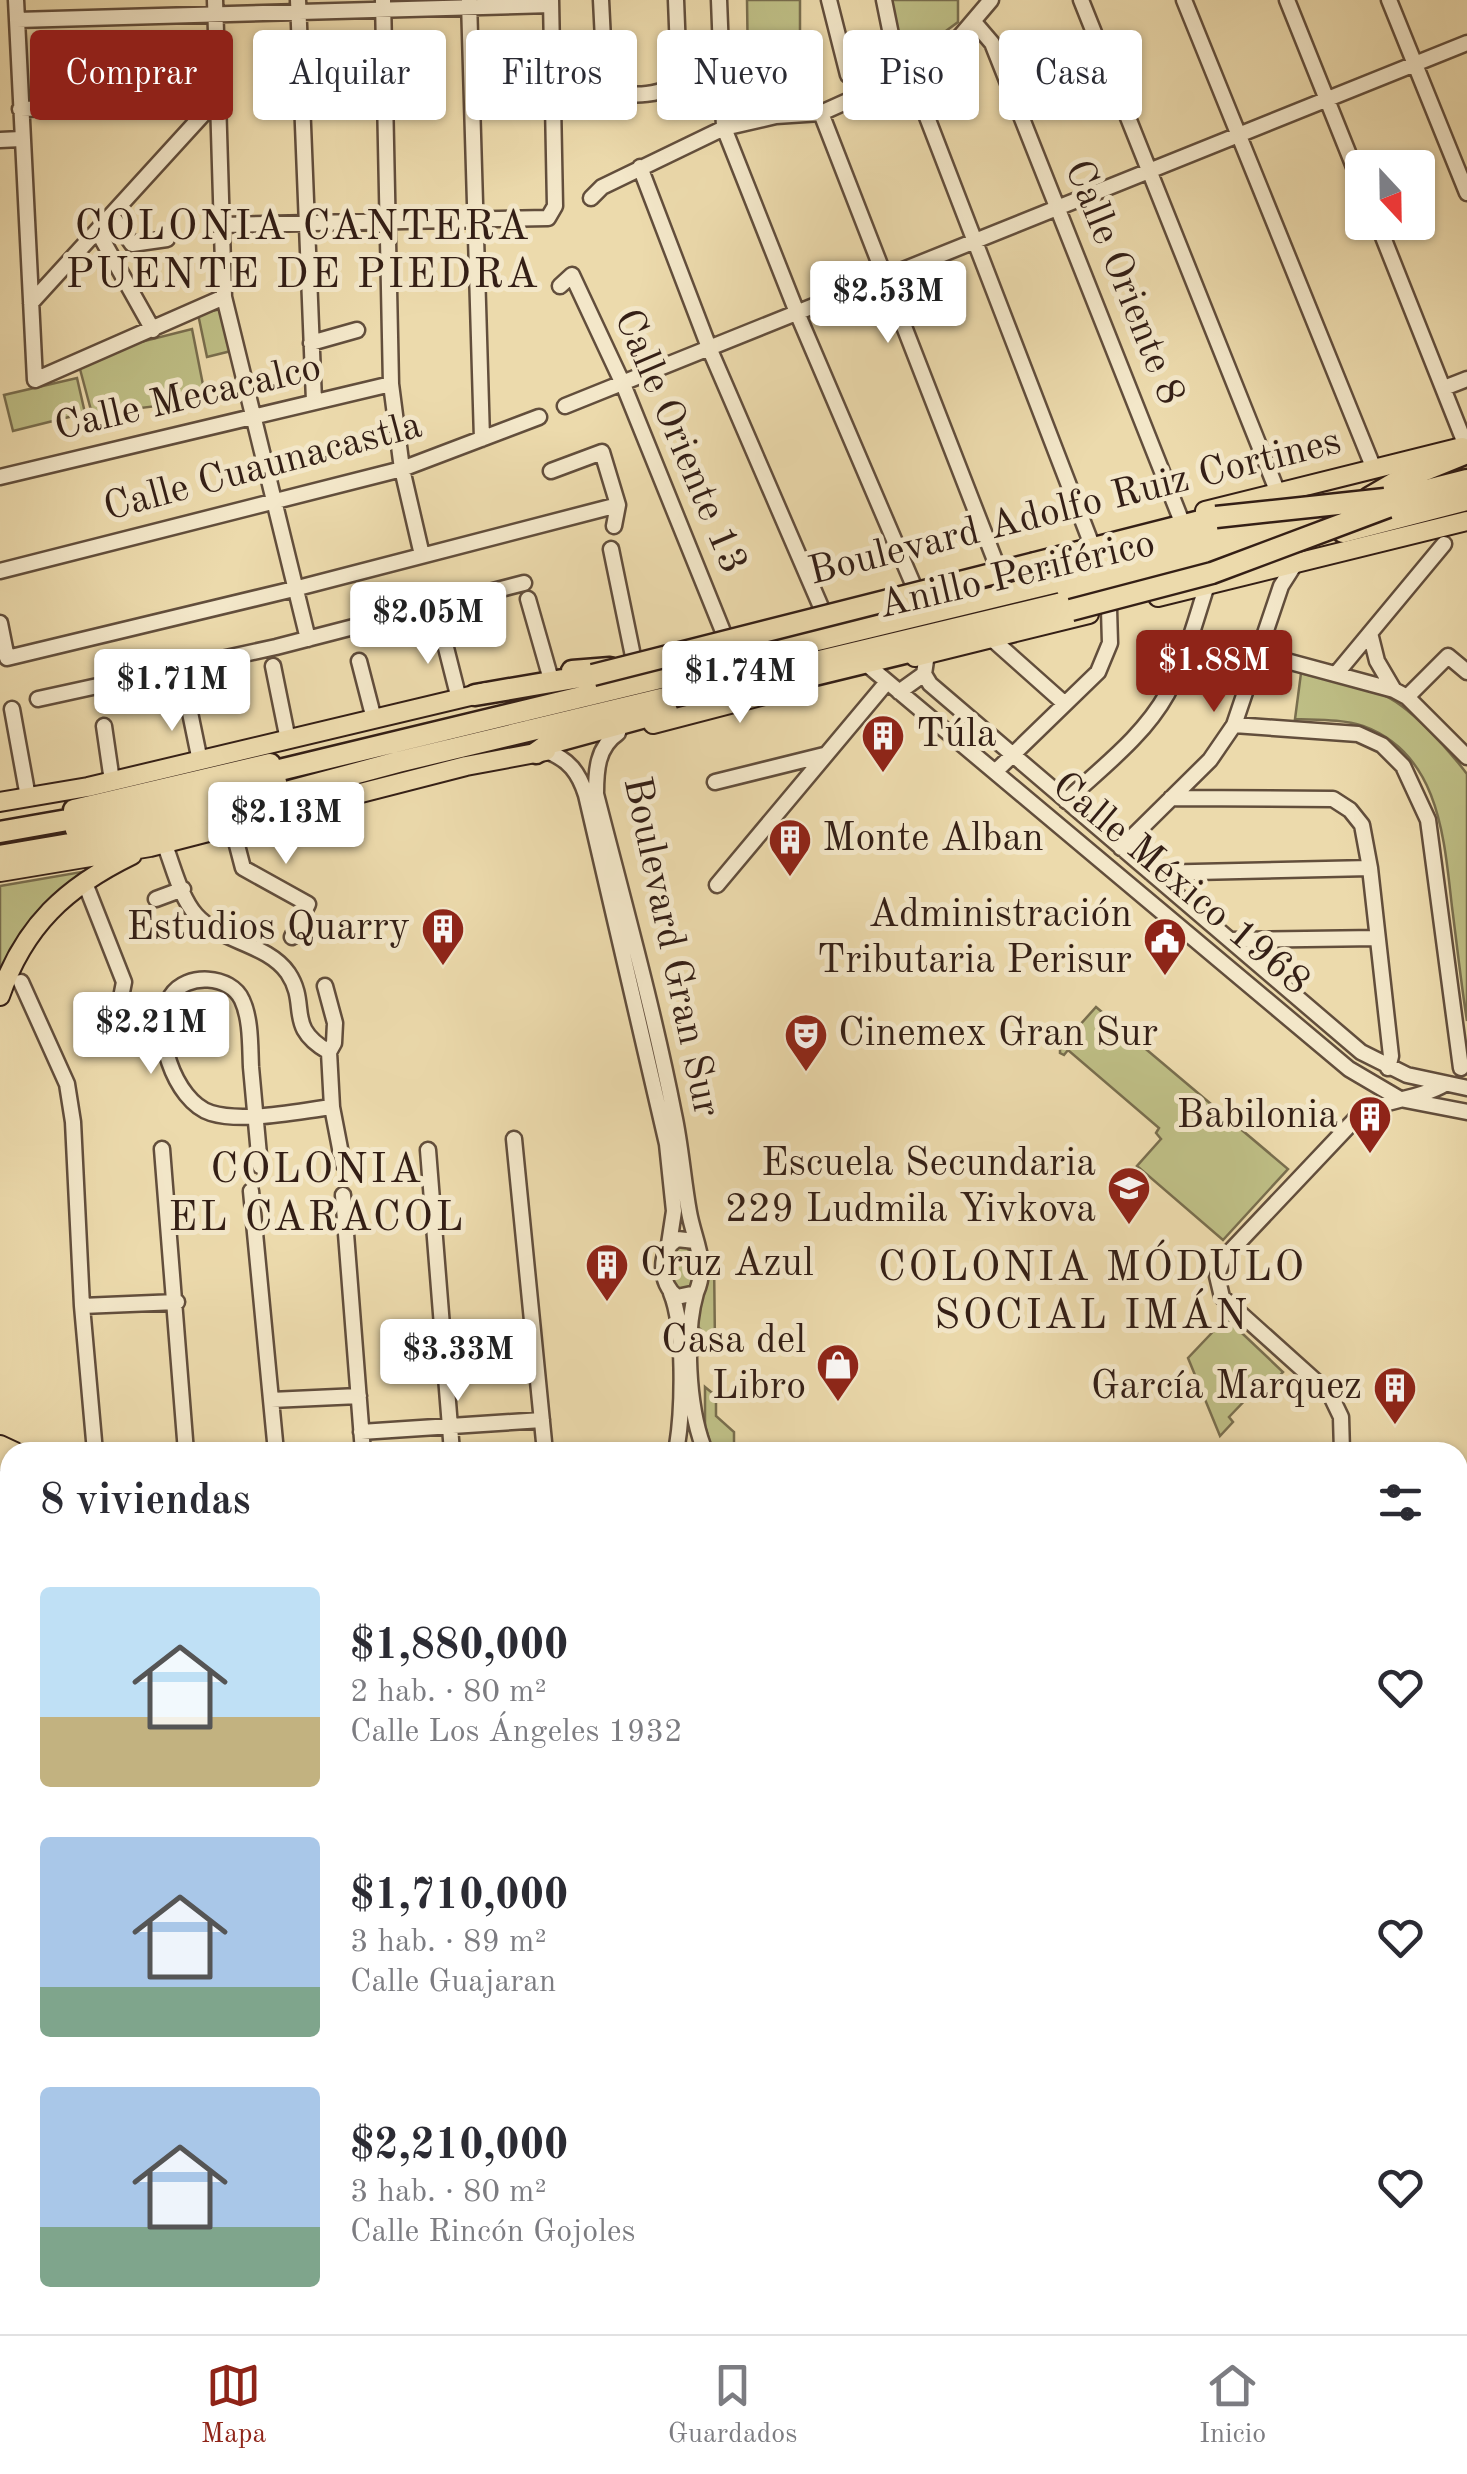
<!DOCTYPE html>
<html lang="es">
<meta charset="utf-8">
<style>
body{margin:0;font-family:"Old Standard TT",serif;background:#f2f2f3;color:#2b2b33;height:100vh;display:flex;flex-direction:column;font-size:38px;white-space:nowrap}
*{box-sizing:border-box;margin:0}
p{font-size:32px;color:#7c7c81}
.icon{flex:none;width:55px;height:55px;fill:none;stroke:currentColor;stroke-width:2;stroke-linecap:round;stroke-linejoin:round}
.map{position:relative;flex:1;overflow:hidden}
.drawer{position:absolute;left:0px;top:1442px;width:1468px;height:892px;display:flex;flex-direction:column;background:#fff;border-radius:30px 30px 0 0;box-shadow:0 2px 8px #0004}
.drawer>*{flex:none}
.hud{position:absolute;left:30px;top:30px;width:1408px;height:90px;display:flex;gap:20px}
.needle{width:65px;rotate:158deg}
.buttons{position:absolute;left:1345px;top:150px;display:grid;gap:20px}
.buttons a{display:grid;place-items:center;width:90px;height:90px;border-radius:10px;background:#fff;box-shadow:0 2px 8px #0004;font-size:50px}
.price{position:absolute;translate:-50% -85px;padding:0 22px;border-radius:10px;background:#fff;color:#222;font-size:32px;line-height:65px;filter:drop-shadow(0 2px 5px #0008)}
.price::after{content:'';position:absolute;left:50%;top:60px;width:30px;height:22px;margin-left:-15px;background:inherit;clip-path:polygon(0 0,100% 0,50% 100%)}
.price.selected{background:#8f2418;color:#fff}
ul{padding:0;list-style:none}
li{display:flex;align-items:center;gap:30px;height:250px;padding:0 40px}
li span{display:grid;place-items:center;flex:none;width:280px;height:200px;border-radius:10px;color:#555}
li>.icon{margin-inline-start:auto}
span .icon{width:120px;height:120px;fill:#fffc;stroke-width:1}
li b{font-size:42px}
h2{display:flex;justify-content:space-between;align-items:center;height:120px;padding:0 40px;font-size:42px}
.tag{padding:0 35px;border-radius:10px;background:#fff;box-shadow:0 2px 8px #0004;font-size:35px;line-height:90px}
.tag.selected{background:#8f2418;color:#fff}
.tab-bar{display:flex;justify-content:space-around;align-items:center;height:140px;border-top:2px solid #e1e1e2;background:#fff;font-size:28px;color:#7c7c81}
.tab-bar a{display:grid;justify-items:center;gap:5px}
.tab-bar .selected{color:#8f2418}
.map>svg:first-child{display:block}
</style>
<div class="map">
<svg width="1467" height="2334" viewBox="0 0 1467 2334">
<rect width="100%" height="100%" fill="#ecdaac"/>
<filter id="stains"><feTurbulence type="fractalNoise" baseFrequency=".002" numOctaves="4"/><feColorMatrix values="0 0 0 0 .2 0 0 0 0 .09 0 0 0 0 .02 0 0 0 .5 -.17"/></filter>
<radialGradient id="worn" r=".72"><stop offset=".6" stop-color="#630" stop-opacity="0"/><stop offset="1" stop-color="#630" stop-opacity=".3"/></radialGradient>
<!-- green -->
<path fill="#bebe85" stroke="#796e4e" stroke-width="2.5" d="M 747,0 L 800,0 L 800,68 L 748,69 Z
M 890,0 L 958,0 L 958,22 L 920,50 L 904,58 Z
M 221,309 L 231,351 L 207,357 L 198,314 Z
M 192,329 L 206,400 L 92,414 L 77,358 Z
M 77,378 L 85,413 L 13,431 L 4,395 Z
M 1301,673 C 1327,680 1355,684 1379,693 C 1409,704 1448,749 1467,774 L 1467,1021 C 1461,983 1457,945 1452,907 C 1444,839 1440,754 1363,726 C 1342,719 1317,720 1295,719 Z
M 93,870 L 0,978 L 0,886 Z
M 1096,1007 L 1288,1169 L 1223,1240 L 1137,1166 L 1161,1139 L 1156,1133 L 1159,1128 L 1068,1050 L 1064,1055 L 1060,1053 L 1060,1047 Z
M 687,1247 C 695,1261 696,1272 691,1287 L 683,1291 C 665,1282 667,1262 676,1248 Z
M 714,1260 L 715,1344 L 698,1327 L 697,1314 Z
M 1226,1318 L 1283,1372 L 1262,1395 L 1255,1390 L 1229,1417 L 1233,1422 L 1220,1436 L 1188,1358 Z
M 705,1387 L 716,1396 L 716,1416 L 734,1432 L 734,1452 L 713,1452 L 705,1426 Z
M 1458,1917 L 1467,1918 L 1467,2081 L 1458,2083 Z"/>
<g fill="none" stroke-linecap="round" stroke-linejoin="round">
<!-- minor casing -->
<g stroke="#624e3c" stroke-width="19">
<path id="minor" d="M 16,0 L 35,380 L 224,297
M 215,0 L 224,297 L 308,639
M 298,0 L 314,401
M 383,0 L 391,384 L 402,469 L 422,555
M 601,0 L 605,80 L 608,89 C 626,98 670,97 679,77 L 676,0
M 719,0 L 724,128 L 798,315 L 913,584
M 829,0 L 848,75 L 896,59 L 884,0
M 1081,0 L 1278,493
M 1184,0 L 1374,469
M 1287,0 L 1362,187
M 1389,0 L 1467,193
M 469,1 L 482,439
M 17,20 L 551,5
M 974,22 L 992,43 L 1180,517
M 910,73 L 1090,540
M 20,109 L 135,106
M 821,113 L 996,563
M 0,140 L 21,139
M 640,167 L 710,350 L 821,607
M 591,198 L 602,187 L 724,128 L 776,116 L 821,113 L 910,73 L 931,61 L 957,40 L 991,0
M 113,217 L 132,244 L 167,239
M 1377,222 L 1466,446
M 223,225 L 548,218 L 555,206 L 551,0
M 98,232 L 153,330
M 560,286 L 572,275 L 623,384 L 724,634
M 31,303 L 218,98
M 311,343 L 357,330
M 1444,388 L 1467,379
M 565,406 L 1467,43
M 551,471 L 602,452 L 618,505 L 614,526
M 0,477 L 391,384
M 611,549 L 633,656
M 0,571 L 402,469 L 539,417
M 528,599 L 550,676
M 0,623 L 7,658 L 294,589 L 618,505
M 440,624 L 459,699
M 1370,633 L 1377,661 L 1394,690
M 992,639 L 1065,704
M 1257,653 L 1394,690 L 1407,697 L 1467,757
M 927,654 L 924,674 L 930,684 L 1361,1052 L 1407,1075 L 1467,1088
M 359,661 L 374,719
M 273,666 L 288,740
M 871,668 L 1349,1069 L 1400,1099 L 1467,1112
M 1336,674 L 1444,544
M 899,692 L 924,674
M 1407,697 L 1448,656 L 1467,672
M 187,698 L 200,761
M 38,699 L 276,647 L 524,583
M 12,709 L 28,797
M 1234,725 L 1358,734 L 1382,745 L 1403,766 L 1428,820 L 1461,1068
M 104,726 L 112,781
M 618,733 C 597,747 596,771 596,794 C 623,900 653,1007 674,1114 C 681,1146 683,1179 689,1212 C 694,1241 709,1263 696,1293 L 677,1297 C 659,1284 658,1251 677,1239 L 695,1241
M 546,751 C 569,759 579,773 586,795 L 667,1144 L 674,1211 L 669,1244
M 996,771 L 1098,672 L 1110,643 L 1109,609
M 715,782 L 824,755
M 1171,798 L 1333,799 L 1350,810 L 1362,825 L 1370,868 L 1391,1056 L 1388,1068
M 1066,801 C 1101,768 1143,737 1167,694 C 1185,661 1195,622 1207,585
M 232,826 L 243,868 L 308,904 L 292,937
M 164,843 C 173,865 180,897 196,915 C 220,942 267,943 288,973 C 310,1006 284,1026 329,1052
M 1121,848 L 1210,760 L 1234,725 L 1281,586 L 1295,564
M 1151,873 L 1370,868
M 85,883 L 124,982 L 117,1018
M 717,885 L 887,682
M 156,899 L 183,889
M 1230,940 L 1377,938
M 21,982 L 67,1084 L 73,1122 L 82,1306 L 95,1452
M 325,986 L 335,1023 L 334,1043 L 329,1052 L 332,1107 L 343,1164
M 514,1139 L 545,1452
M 162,1149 L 186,1452
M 428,1150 L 452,1452
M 260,1166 C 257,1133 254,1100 251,1067 C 250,1046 251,1019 242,1000 C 231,975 186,972 171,996 C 150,1029 174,1101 211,1113 C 244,1123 298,1111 332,1107
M 251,1191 L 276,1452
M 343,1195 L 363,1452
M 671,1293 C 685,1326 683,1409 677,1446
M 696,1293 C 684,1335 688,1405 703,1446
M 82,1306 L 177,1302
M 271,1400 L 359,1396
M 361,1432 L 542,1420
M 1342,1452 L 1341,1417 L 1330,1394 L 1222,1297 L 1217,1276 L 1223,1259 L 1362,1112 C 1390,1099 1419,1099 1445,1084
M 0,1614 L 10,1610
M 0,1641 L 10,1665
M 0,1842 L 10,1866
M 0,1896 L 10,1897
M 0,1951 L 10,1950
M 0,2198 L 10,2198
M 58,2325 L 58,2334
M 145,2325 L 146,2334
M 237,2325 L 238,2334
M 334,2325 L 335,2334
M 432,2325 L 432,2334
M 525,2325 L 526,2334
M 619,2325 L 620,2334
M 705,2325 L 706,2334
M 1018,2325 L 1073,2334
M 787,2334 L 789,2325
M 934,2334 L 937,2325"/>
</g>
<!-- major casing -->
<g stroke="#341f16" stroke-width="22">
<path id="major" d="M 1205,511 L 1462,447
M 1158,597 L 1467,521
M 915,657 L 1089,614
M 653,724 L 788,689
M 0,802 L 88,787 L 487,692
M 0,872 L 150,847 L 466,766 L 546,751
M 0,996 C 24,926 66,887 132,855
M 0,1445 L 15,1452
M 0,1460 L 10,1465
M 1458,1855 L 1467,1854
M 1458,1899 L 1467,1900"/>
</g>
<!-- highway casing -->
<g stroke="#341f16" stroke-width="25">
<path id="highway" d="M 1369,498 L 1398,481 L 1467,453
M 1372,504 L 1467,480
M 1343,532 L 1467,500
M 1035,563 L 1216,517
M 1065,570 L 1300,515
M 1067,589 L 1320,525
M 572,671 L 610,668
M 773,685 L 929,647
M 475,695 L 586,676
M 536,753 L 550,743 L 667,711
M 259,775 L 1082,576
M 74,810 L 270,764
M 76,830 L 276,782
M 0,832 L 90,816
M 0,856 L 134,833 L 398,762 L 1087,597"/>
</g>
<!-- minor -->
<use href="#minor" stroke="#f3e7c9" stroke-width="14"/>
<!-- major -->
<use href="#major" stroke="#ecdaac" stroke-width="18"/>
<!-- highway -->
<use href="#highway" stroke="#ecdaac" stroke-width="20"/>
<!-- highway-bridge casing -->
<g stroke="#341f16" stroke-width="25" stroke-linecap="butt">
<path id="highway-bridge" d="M 1216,517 L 1385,499
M 1071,610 L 1212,573 L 1388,507
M 593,675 L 1035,563"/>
</g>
<!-- highway-bridge -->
<use href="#highway-bridge" stroke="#ecdaac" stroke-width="20"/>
</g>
<!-- icons -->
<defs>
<g id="building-pin" transform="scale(2.25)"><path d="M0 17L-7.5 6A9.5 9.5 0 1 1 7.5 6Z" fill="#8f2418" stroke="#f3e7c9"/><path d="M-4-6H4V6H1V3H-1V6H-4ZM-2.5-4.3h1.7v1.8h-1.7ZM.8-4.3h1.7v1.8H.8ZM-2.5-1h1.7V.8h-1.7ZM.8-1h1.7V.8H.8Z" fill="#fff"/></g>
<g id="civic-pin" transform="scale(2.25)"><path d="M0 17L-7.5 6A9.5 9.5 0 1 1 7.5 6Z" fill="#8f2418" stroke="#f3e7c9"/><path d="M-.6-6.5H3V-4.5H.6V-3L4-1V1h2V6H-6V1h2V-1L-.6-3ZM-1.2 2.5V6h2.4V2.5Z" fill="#fff"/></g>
<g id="theatre-pin" transform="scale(2.25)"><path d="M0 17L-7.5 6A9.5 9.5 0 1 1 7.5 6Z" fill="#8f2418" stroke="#f3e7c9"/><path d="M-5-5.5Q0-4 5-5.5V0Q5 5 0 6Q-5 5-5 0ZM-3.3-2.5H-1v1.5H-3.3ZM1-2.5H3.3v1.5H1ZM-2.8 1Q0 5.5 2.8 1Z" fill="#fff"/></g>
<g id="school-pin" transform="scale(2.25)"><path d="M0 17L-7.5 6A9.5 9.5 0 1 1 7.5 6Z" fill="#8f2418" stroke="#f3e7c9"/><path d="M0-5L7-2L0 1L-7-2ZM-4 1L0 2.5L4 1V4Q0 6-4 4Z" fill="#fff"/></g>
<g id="shop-pin" transform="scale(2.25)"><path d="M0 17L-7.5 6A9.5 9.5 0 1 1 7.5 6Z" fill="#8f2418" stroke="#f3e7c9"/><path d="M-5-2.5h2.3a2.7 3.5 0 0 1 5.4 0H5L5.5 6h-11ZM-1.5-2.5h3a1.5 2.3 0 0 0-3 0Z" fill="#fff"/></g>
</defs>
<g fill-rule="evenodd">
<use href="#building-pin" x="883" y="736"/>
<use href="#building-pin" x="790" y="840"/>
<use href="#building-pin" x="443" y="929"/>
<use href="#civic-pin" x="1165" y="939"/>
<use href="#theatre-pin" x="806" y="1035"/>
<use href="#building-pin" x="1370" y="1117"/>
<use href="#school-pin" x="1129" y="1188"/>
<use href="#building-pin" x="607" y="1265"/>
<use href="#shop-pin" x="838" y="1365"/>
<use href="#building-pin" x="1395" y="1388"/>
</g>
<g text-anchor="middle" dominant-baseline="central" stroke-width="10" stroke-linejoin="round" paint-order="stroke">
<!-- street labels -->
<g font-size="40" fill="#341f16" stroke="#f3e7c9">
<text transform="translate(1123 283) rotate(68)">Calle Oriente 8</text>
<text transform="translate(188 399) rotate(-13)">Calle Mecacalco</text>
<text transform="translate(679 442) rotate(67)">Calle Oriente 13</text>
<text transform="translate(263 468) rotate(-15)">Calle Cuaunacastla</text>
<text transform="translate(1075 508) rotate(-14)">Boulevard Adolfo Ruiz Cortines</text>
<text transform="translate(1017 576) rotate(-13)">Anillo Periférico</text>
<text transform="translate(1180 885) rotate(40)">Calle México 1968</text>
<text transform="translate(670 947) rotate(78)">Boulevard Gran Sur</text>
</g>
<!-- poi labels -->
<g font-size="40" fill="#341f16" stroke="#f3e7c9" text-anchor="end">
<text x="916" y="736" text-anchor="start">Túla</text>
<text x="822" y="840" text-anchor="start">Monte Alban</text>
<text x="1132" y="916">Administración<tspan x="1132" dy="46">Tributaria Perisur</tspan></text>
<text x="410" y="929">Estudios Quarry</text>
<text x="838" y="1035" text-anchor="start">Cinemex Gran Sur</text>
<text x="1338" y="1117">Babilonia</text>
<text x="1096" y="1165">Escuela Secundaria<tspan x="1096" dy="46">229 Ludmila Yivkova</tspan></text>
<text x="640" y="1265" text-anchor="start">Cruz Azul</text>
<text x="806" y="1342">Casa del<tspan x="806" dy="46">Libro</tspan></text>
<text x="1362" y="1388">García Marquez</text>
</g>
<!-- neighbourhood labels -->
<g font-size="42" letter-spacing="2.5" fill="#341f16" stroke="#f3e7c9">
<text x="303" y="228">COLONIA CANTERA<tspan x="303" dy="48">PUENTE DE PIEDRA</tspan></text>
<text x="317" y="1171">COLONIA<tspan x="317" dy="48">EL CARACOL</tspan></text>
<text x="1092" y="1269">COLONIA MÓDULO<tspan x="1092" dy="48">SOCIAL IMÁN</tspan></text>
</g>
</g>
<rect width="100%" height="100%" filter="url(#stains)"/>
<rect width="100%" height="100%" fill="url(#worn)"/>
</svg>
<div class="buttons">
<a><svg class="needle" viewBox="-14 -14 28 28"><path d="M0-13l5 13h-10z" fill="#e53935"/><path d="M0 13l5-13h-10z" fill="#7c7c81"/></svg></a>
</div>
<b class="price" style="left:888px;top:346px">$2.53M</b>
<b class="price" style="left:428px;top:667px">$2.05M</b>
<b class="price selected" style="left:1214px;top:715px">$1.88M</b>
<b class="price" style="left:740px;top:726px">$1.74M</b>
<b class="price" style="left:172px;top:734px">$1.71M</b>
<b class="price" style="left:286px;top:867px">$2.13M</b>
<b class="price" style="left:151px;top:1077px">$2.21M</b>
<b class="price" style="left:458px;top:1404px">$3.33M</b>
<div class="hud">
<a class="tag selected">Comprar</a>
<a class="tag">Alquilar</a>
<a class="tag">Filtros</a>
<a class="tag">Nuevo</a>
<a class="tag">Piso</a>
<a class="tag">Casa</a>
</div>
<section class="drawer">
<h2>8 viviendas<svg class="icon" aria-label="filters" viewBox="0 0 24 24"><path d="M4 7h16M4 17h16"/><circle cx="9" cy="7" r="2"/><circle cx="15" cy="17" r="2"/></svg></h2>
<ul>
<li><span style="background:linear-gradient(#bfe0f5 65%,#c2b280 0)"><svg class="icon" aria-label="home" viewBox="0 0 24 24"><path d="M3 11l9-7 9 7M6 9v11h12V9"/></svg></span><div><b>$1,880,000</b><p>2 hab. · 80 m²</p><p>Calle Los Ángeles 1932</p></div><svg class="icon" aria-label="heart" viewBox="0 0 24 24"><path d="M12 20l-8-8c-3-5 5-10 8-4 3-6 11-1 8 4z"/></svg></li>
<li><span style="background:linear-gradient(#a9c7e8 75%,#7fa58c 0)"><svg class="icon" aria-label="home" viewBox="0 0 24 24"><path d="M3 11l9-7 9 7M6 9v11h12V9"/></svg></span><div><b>$1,710,000</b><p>3 hab. · 89 m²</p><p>Calle Guajaran</p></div><svg class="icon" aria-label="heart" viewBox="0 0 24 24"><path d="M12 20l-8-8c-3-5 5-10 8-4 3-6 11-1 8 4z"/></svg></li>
<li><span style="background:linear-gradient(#a9c7e8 70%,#7fa58c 0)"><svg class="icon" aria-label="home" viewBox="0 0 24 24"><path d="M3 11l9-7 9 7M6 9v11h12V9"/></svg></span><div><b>$2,210,000</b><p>3 hab. · 80 m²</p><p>Calle Rincón Gojoles</p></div><svg class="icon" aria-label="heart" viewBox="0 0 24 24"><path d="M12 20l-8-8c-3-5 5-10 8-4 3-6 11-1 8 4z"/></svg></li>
</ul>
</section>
</div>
<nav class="tab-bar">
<a class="selected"><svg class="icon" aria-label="map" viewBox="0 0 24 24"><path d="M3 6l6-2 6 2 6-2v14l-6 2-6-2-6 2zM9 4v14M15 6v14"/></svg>Mapa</a>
<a><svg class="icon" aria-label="saved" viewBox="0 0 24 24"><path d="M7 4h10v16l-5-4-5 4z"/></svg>Guardados</a>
<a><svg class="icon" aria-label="home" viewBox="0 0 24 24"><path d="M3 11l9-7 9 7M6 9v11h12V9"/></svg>Inicio</a>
</nav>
